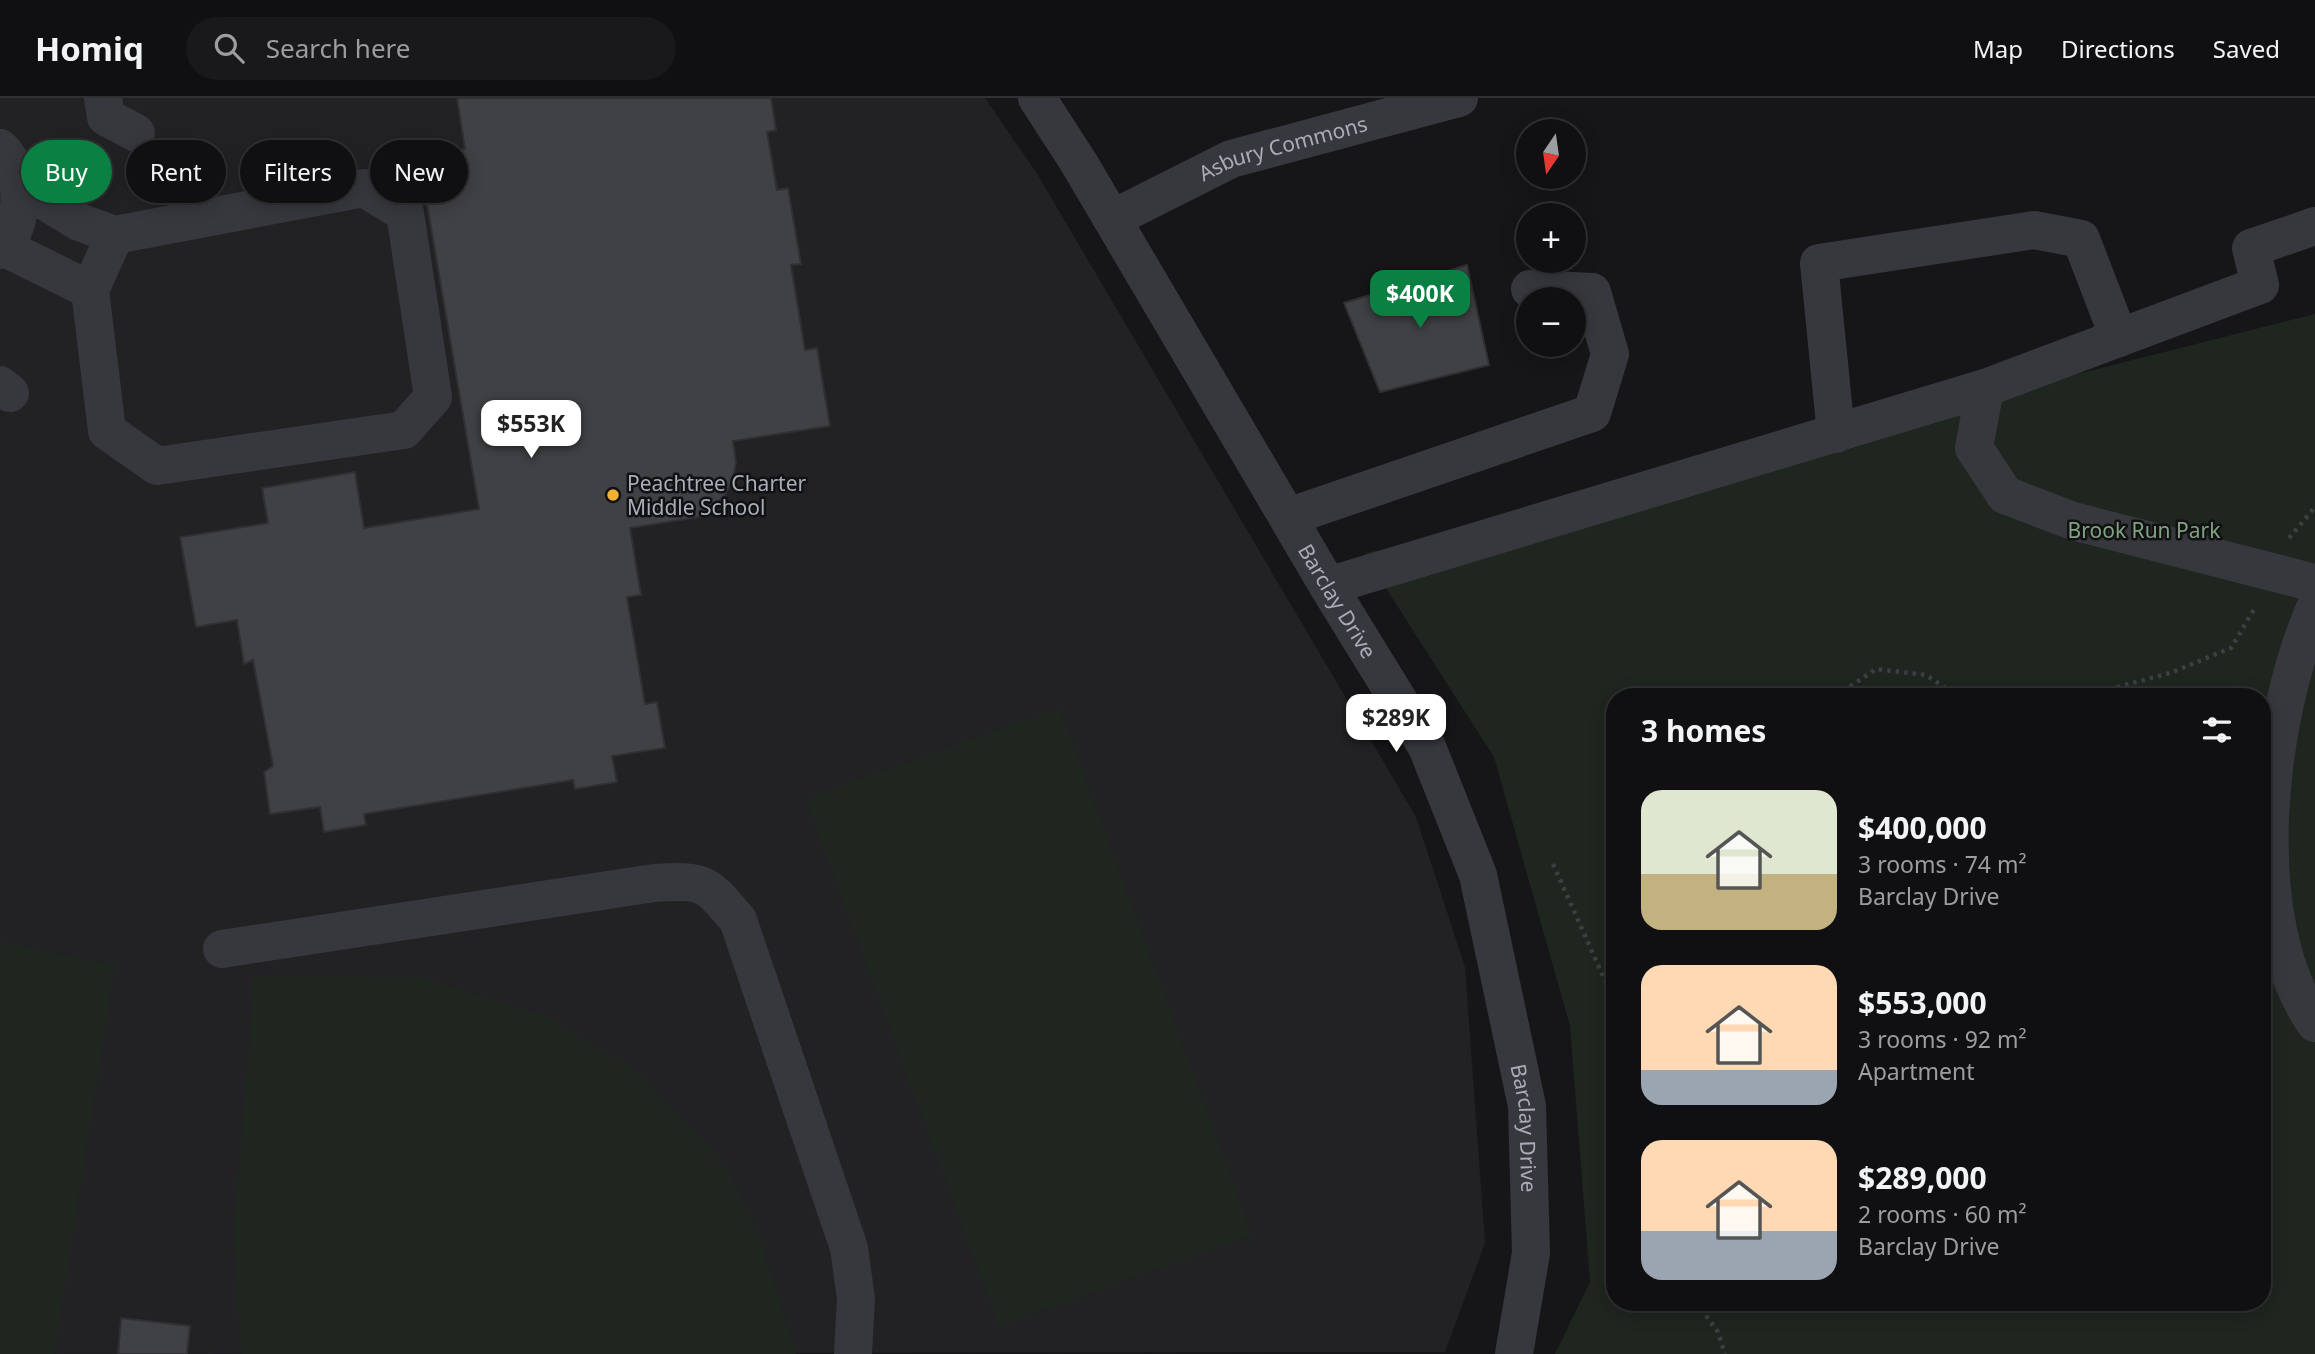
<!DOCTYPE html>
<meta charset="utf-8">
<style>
body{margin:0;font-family:"Noto Sans",sans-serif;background:#19191b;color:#f1f3f6;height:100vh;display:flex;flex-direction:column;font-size:26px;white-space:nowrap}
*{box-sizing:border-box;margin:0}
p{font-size:23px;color:#9c9d9f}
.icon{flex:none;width:38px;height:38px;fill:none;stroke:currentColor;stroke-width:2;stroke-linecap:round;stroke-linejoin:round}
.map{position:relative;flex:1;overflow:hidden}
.drawer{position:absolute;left:1606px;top:590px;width:665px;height:623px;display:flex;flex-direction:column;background:#101012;border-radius:28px;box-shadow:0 4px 18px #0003,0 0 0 2px #303032}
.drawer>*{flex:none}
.hud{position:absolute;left:21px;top:42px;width:665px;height:63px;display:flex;gap:14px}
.needle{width:46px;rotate:193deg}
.controls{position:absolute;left:1516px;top:21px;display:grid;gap:14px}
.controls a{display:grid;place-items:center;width:70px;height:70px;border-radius:50%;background:#101012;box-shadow:0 4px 18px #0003,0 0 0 2px #303032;font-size:35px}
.price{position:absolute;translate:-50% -60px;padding:0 16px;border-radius:14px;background:#fff;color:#222;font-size:23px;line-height:46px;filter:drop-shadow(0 2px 4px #0008)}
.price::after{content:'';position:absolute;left:50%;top:42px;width:21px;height:16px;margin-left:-10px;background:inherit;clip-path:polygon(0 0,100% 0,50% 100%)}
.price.on{background:#0b8043;color:#fff}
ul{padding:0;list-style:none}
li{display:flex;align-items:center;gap:21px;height:175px;padding:0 35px}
li span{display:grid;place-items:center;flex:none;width:196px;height:140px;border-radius:21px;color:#555}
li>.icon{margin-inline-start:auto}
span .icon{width:84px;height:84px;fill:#fffc;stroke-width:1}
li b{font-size:30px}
h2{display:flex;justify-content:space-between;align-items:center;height:84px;padding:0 35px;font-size:30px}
.tag{padding:0 24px;border-radius:32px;background:#101012;box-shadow:0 4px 18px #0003,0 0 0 2px #303032;font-size:24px;line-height:63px}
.tag.on{background:#0b8043;color:#fff}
header{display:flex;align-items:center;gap:42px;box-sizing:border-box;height:98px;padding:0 35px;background:#101012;border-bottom:2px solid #303032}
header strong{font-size:33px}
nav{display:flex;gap:38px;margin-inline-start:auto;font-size:24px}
.search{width:490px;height:63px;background:#19191b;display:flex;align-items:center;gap:18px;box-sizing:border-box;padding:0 24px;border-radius:38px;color:#9c9d9f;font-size:26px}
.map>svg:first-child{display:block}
</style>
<header>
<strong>Homiq</strong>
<div class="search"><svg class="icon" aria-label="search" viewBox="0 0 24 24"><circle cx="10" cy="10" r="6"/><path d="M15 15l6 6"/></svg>Search here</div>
<nav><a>Map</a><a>Directions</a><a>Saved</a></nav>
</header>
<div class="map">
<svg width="2315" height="1256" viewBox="0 0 2315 1256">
<rect width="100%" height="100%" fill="#161618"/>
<!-- built -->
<path fill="#222225" d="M 0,0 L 985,0 L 1036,74 L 1416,719 L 1465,869 L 1485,1145 L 1445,1254 L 0,1256 Z"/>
<!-- green -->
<path fill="#1e261f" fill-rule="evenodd" d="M 2315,216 L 2315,1256 L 1555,1256 L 1590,1184 L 1570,928 L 1494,659 L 1364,456 ZM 1615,598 L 2263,598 L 2263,1204 L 1615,1204 Z
M 1059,610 L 1252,1137 L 999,1228 L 806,701 Z
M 0,844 L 115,868 L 54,1256 L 0,1256 Z
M 255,877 L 418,879 L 543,917 L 637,974 L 725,1067 L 758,1135 L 796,1256 L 241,1256 L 234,1131 Z"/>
<!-- building -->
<path fill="#404145" stroke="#303034" stroke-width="2" d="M 457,0 L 771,0 L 776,32 L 767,34 L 777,92 L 788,90 L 801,166 L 791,167 L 805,252 L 817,250 L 830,328 L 733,343 L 736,364 L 733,381 L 725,397 L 710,413 L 699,419 L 630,430 L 641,497 L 627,499 L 645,606 L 657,604 L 665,650 L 612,658 L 617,684 L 575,691 L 573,682 L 364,716 L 366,727 L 324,734 L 320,709 L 270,716 L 264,674 L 273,668 L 253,562 L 244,566 L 237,522 L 196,529 L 180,439 L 268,425 L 262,390 L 355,374 L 364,430 L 479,411 L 419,59 L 465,51 Z
M 1467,167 L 1489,267 L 1380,294 L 1344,205 Z
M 121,1220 L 190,1228 L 187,1256 L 118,1256 Z"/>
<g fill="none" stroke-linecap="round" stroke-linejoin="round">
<!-- path -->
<path stroke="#3d3f44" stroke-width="4.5" stroke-dasharray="3.5 5" stroke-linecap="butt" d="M 2289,440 L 2315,409
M 1836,598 L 1876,571 L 1926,577 L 1957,598
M 2084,598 L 2170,575 L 2231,550 L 2256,508
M 1553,766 L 1615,905
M 1696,1204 L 1718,1234 L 1725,1256"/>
<!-- minor -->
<g stroke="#37383d" stroke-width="38">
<path d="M 103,0 L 106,19 L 136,35"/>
<path id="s1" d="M 1037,0 L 1079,65 L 1328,488 L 1427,649 L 1478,777 L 1527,1008 L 1531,1155 L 1514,1256"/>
<path d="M 0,50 C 26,75 26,127 0,152"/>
<path d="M 19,87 L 79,124 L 115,137 L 364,90 L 405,115 L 433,299 L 404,332 L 157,368 L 107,333 L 90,192 L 115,137"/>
<path id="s2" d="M 1112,121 L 1231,61 L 1459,0"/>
<path d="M 3,149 L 90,192"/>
<path d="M 0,287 L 10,295"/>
<path d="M 1985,290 L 1974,350 L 2005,397 L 2073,423 L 2315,485"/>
<path d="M 1836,336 L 1819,165 L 2034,132 L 2081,141 L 2119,240"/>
<path d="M 1288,419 L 1592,315 L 1610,256 L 1592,194 L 1530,191"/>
<path d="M 1328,488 L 1985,290 L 2260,187 L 2251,150 L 2315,128"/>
<path d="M 2315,510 C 2267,621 2243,820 2315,925"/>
<path d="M 222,851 L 654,785 C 706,782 705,784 738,822 L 849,1150 L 856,1201 L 853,1256"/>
</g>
</g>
<!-- markers -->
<circle fill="#f2b134" stroke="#111113" stroke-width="2.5" cx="613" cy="397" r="7"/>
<g text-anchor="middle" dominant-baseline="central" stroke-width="5" stroke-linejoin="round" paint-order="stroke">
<!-- street labels -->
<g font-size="21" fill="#a8adb8" stroke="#111113">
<text stroke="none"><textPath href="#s2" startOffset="186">Asbury Commons</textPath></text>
<text stroke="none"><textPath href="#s1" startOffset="586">Barclay Drive</textPath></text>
<text stroke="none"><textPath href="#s1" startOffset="1153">Barclay Drive</textPath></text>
</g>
<!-- poi labels -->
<g font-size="21" fill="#a8adb8" stroke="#111113" text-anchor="start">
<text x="627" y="385">Peachtree Charter<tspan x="627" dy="24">Middle School</tspan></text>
</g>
<!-- park labels -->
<g font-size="21" fill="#7fa381" stroke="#111113">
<text x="2144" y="432">Brook Run Park</text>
</g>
</g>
</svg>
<div class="controls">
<a><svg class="needle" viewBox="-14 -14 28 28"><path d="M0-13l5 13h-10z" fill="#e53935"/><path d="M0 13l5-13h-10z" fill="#9c9d9f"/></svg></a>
<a>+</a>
<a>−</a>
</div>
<b class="price on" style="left:1420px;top:232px">$400K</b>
<b class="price" style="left:531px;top:362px">$553K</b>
<b class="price" style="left:1396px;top:656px">$289K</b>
<div class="hud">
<a class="tag on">Buy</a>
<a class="tag">Rent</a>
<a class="tag">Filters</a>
<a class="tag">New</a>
</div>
<section class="drawer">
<h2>3 homes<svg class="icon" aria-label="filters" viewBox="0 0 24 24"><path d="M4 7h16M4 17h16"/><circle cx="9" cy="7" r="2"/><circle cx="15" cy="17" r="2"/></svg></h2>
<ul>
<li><span style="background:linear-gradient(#dfe7d0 60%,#c2b280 0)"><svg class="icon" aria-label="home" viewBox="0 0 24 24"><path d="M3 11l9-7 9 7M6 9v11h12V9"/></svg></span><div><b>$400,000</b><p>3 rooms · 74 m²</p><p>Barclay Drive</p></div></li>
<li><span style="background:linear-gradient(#ffd9b3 75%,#9aa5b1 0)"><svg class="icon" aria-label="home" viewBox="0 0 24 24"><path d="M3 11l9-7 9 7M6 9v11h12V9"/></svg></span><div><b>$553,000</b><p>3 rooms · 92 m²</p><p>Apartment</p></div></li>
<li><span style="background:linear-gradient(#ffd9b3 65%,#9aa5b1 0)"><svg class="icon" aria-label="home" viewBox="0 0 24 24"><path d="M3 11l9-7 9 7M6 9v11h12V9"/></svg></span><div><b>$289,000</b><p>2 rooms · 60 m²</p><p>Barclay Drive</p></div></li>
</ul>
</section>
</div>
